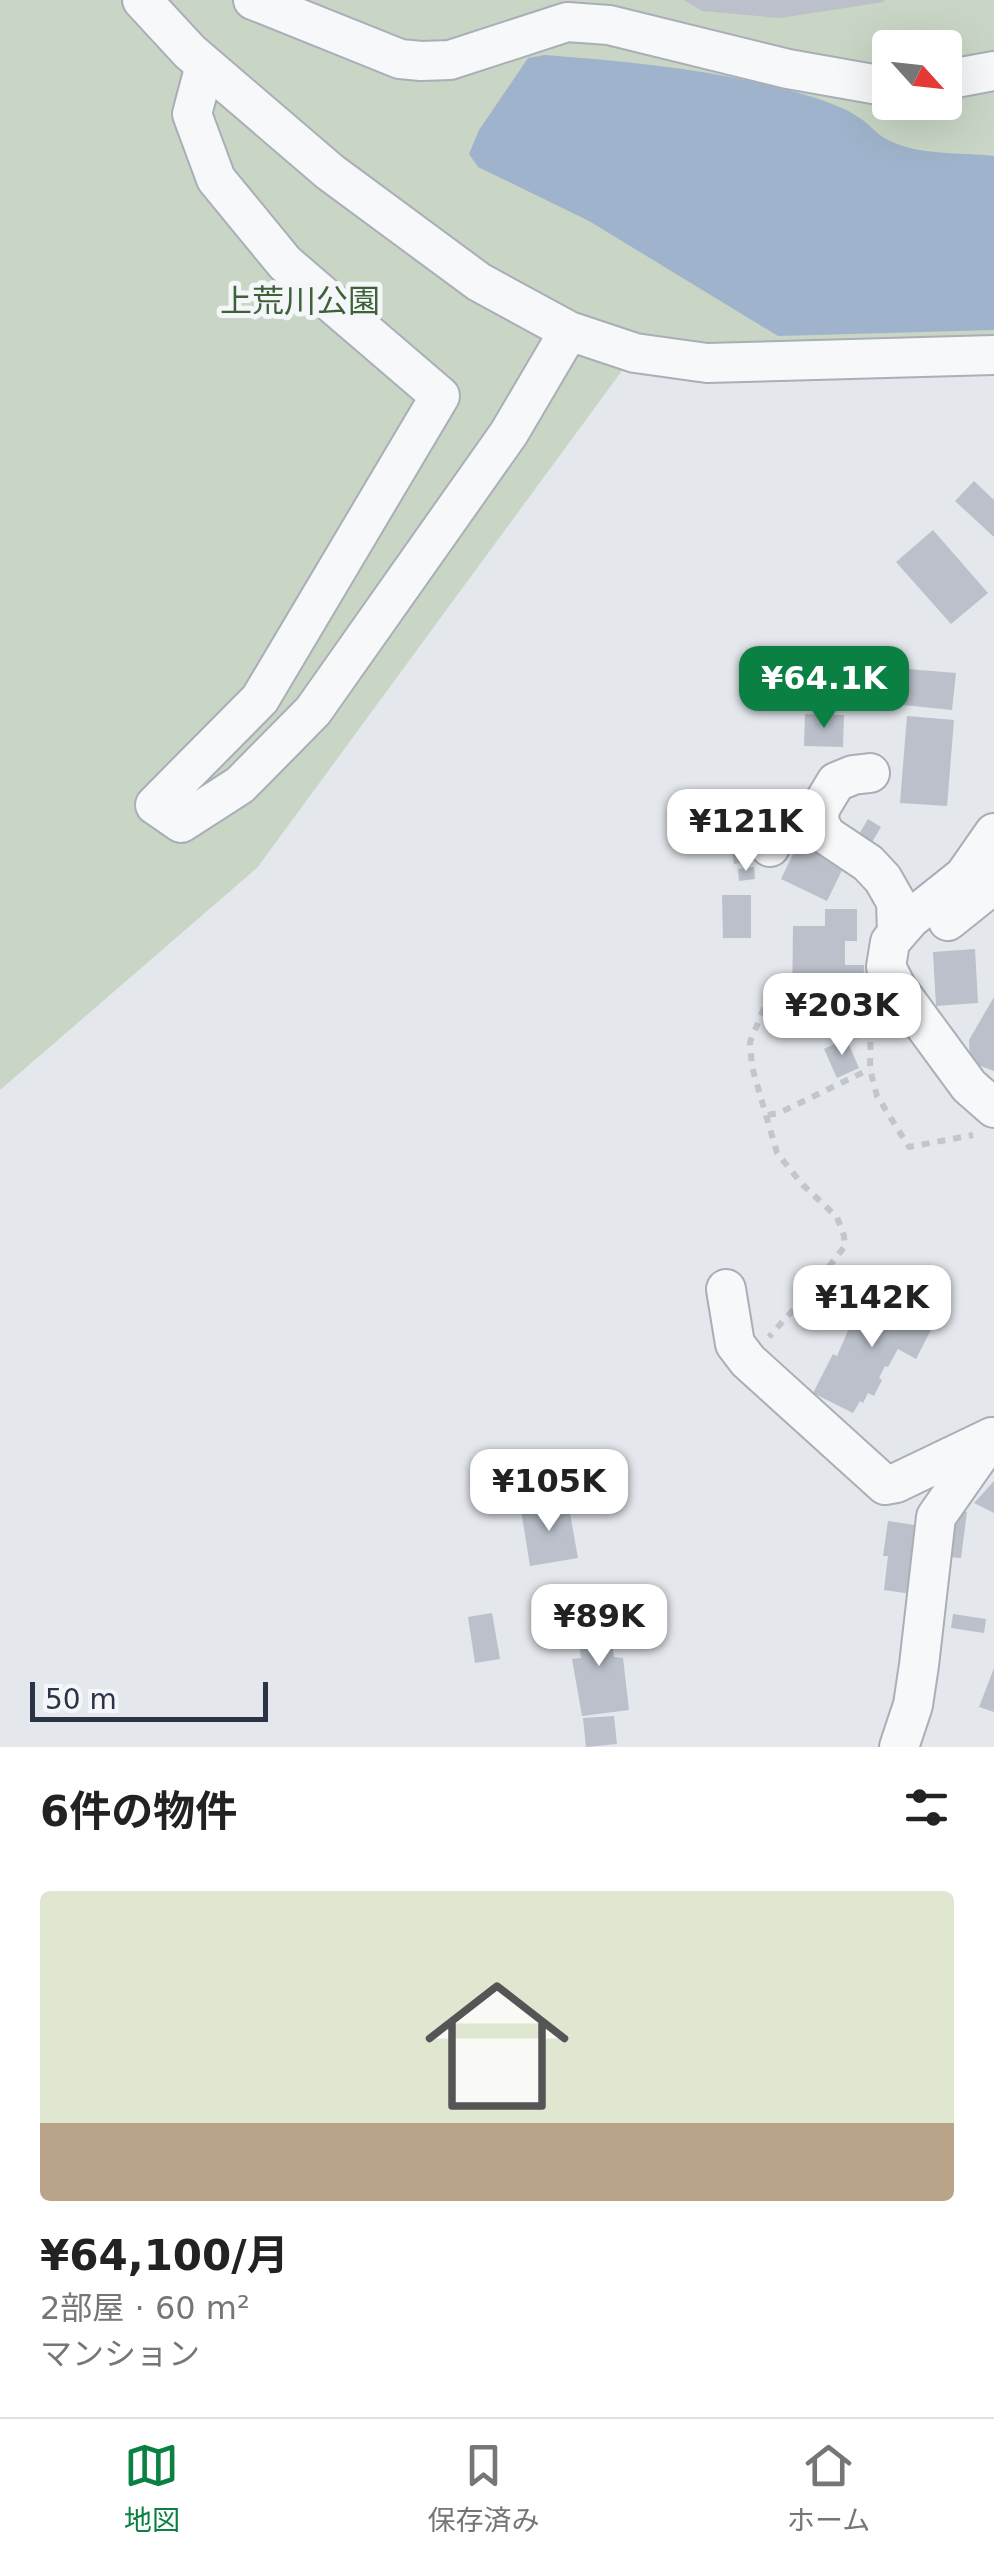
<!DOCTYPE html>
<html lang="ja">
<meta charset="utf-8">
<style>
body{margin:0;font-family:"DejaVu Sans","Noto Sans JP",sans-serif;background:#f2f2f2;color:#222;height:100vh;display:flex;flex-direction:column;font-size:38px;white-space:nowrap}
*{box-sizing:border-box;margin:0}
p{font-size:32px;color:#767676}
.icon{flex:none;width:55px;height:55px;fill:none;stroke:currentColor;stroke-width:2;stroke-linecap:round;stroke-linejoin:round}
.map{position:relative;height:1747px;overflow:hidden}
.details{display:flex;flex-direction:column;background:#fff;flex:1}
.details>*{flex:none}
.needle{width:65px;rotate:117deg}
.tools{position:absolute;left:872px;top:30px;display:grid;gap:20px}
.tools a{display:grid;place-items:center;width:90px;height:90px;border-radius:10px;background:#fff;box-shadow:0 10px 40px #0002;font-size:50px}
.scale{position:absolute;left:30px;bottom:25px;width:238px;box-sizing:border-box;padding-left:10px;border:5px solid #2b3445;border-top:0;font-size:28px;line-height:35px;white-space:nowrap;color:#2b3445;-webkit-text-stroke:8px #f4f6f9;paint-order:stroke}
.price{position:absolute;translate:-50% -85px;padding:0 22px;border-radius:20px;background:#fff;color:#222;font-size:32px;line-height:65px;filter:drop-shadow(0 2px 5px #0008)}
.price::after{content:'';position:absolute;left:50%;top:60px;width:30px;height:22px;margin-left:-15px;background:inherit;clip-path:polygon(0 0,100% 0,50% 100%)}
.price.active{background:#0b8043;color:#fff}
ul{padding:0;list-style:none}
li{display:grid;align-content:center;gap:20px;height:530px;padding:0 40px}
li span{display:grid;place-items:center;height:310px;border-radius:10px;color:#555}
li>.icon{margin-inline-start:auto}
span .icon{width:180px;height:180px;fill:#fffc;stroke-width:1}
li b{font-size:42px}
h2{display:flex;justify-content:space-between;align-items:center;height:120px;padding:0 40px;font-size:42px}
.menu{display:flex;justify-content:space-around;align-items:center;height:140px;border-top:2px solid #e0e0e0;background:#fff;font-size:28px;color:#767676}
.menu a{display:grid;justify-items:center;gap:5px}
.menu .active{color:#0b8043}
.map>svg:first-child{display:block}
</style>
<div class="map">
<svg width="994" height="1747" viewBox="0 0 994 1747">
<rect width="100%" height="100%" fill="#e4e7ec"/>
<!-- green -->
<path fill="#c9d6c5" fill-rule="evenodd" d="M 0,0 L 994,0 L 994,355 L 635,353 L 257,868 L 0,1090 ZM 890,48 L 945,48 L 945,102 L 890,102 Z"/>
<!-- water -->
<path fill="#9fb4cc" d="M 545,55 C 636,62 728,71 816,98 C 830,103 847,109 858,117 C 869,123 877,135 888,140 C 919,156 961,152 994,156 L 994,330 L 778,336 L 589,221 L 478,167 L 469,154 L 479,130 L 528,58 Z"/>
<!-- building -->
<path fill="#bbc0ca" d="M 684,0 L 884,0 L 884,2 L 780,18 L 702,11 Z
M 974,481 L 994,500 L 994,537 L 955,501 Z
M 933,530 L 988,593 L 951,624 L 896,562 Z
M 907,669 L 956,673 L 952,710 L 903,705 Z
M 805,714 L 844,715 L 843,747 L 804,746 Z
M 907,716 L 954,720 L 947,806 L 900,803 Z
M 868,819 L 881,827 L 871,844 L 858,836 Z
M 799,842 L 845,864 L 827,901 L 781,879 Z
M 750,849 L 752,861 L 734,864 L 732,851 Z
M 754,867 L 755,879 L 739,881 L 738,869 Z
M 722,895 L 751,895 L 751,938 L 723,938 Z
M 825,909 L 857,909 L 857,941 L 845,941 L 845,965 L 864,965 L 863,997 L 844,997 L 844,1008 L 792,1008 L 793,926 L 825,926 Z
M 975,949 L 978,1003 L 936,1006 L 933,952 Z
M 994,997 L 994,1071 L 970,1062 L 969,1040 Z
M 846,1038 L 859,1068 L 837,1078 L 824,1049 Z
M 873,1290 L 935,1322 L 916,1359 L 898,1349 L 888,1367 L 885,1366 L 879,1378 L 882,1380 L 874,1396 L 868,1393 L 863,1403 L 860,1401 L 853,1413 L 813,1393 L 833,1354 L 837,1356 L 854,1317 L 858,1319 Z
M 994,1481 L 994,1513 L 974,1503 Z
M 568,1502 L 578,1558 L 530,1566 L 521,1510 Z
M 953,1510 L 967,1512 L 961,1558 L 947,1557 Z
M 888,1521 L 922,1526 L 912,1594 L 884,1590 L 888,1556 L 883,1556 Z
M 492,1613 L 500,1659 L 475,1663 L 468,1617 Z
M 608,1613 L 614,1657 L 623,1658 L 629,1710 L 582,1716 L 572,1659 L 581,1658 L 576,1617 Z
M 953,1614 L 986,1619 L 984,1633 L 951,1628 Z
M 994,1668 L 994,1712 L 979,1707 Z
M 614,1716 L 617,1744 L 586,1747 L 583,1718 Z"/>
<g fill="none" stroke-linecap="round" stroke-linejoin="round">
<!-- minor casing -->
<g stroke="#a9aeb7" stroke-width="42">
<path id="minor" d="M 142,0 L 190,52 L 330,172 L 479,282 L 569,331 L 635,353 L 707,363 L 994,355
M 253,0 L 400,59 L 421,61 L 450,60 L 567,22 L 609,25 L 788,69 L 890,87
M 205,65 L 192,114 L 216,179 L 285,263 L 440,396 L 260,699 L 155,805 L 181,823 L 240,785 L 313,711 L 509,433 L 569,331
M 945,80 L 994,71
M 870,773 L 853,775 L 836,782 L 821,807 L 818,820 L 826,835 L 868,863 L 883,879 L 896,902 L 897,933
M 994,833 L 964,876 L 910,919 L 890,942 L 886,967 L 897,988 L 969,1086 L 994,1108
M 770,847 L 772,820 L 818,820
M 948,921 L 994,884
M 726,1289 L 735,1344 L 748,1361 L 885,1485 L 896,1483 L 992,1437
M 899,1747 L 913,1705 L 919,1665 L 936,1517 L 987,1444"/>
</g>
<!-- path -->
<path stroke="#c2c5cb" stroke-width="6" stroke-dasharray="8 8" stroke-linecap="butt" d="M 764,1008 L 750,1042 L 752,1067 L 777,1153 L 803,1185 L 837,1217 L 844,1236 L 845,1246 L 809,1292 L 769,1337
M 871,1010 L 870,1069 L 877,1096 L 909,1147 L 973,1135
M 768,1115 L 779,1113 L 870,1069"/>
<!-- minor -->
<use href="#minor" stroke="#f7f8fa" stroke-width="38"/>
</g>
<g text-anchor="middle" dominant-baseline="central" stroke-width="10" stroke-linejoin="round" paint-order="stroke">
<!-- park labels -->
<g font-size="32" fill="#3f6138" stroke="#f4f6f9">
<text x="300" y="301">上荒川公園</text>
</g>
</g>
</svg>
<div class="tools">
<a><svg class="needle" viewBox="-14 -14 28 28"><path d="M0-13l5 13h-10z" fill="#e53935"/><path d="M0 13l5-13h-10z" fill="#767676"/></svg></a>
</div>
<div class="scale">50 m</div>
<b class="price active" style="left:824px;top:731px">¥64.1K</b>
<b class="price" style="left:746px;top:874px">¥121K</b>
<b class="price" style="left:842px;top:1058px">¥203K</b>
<b class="price" style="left:872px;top:1350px">¥142K</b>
<b class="price" style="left:549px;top:1534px">¥105K</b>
<b class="price" style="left:599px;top:1669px">¥89K</b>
</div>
<section class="details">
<h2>6件の物件<svg class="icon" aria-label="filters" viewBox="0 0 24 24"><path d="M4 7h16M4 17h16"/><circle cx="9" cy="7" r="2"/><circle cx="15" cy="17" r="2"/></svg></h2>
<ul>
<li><span style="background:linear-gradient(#dfe7d0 75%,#b9a48a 0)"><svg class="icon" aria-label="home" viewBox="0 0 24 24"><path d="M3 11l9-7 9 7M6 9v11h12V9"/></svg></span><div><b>¥64,100/月</b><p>2部屋 · 60 m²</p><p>マンション</p></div></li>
</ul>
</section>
<nav class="menu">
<a class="active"><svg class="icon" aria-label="map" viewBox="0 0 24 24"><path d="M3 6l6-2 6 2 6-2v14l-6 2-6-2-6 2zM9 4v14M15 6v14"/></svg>地図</a>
<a><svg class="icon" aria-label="saved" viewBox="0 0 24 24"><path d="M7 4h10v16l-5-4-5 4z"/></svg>保存済み</a>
<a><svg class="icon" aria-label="home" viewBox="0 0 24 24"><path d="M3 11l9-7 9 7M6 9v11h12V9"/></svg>ホーム</a>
</nav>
